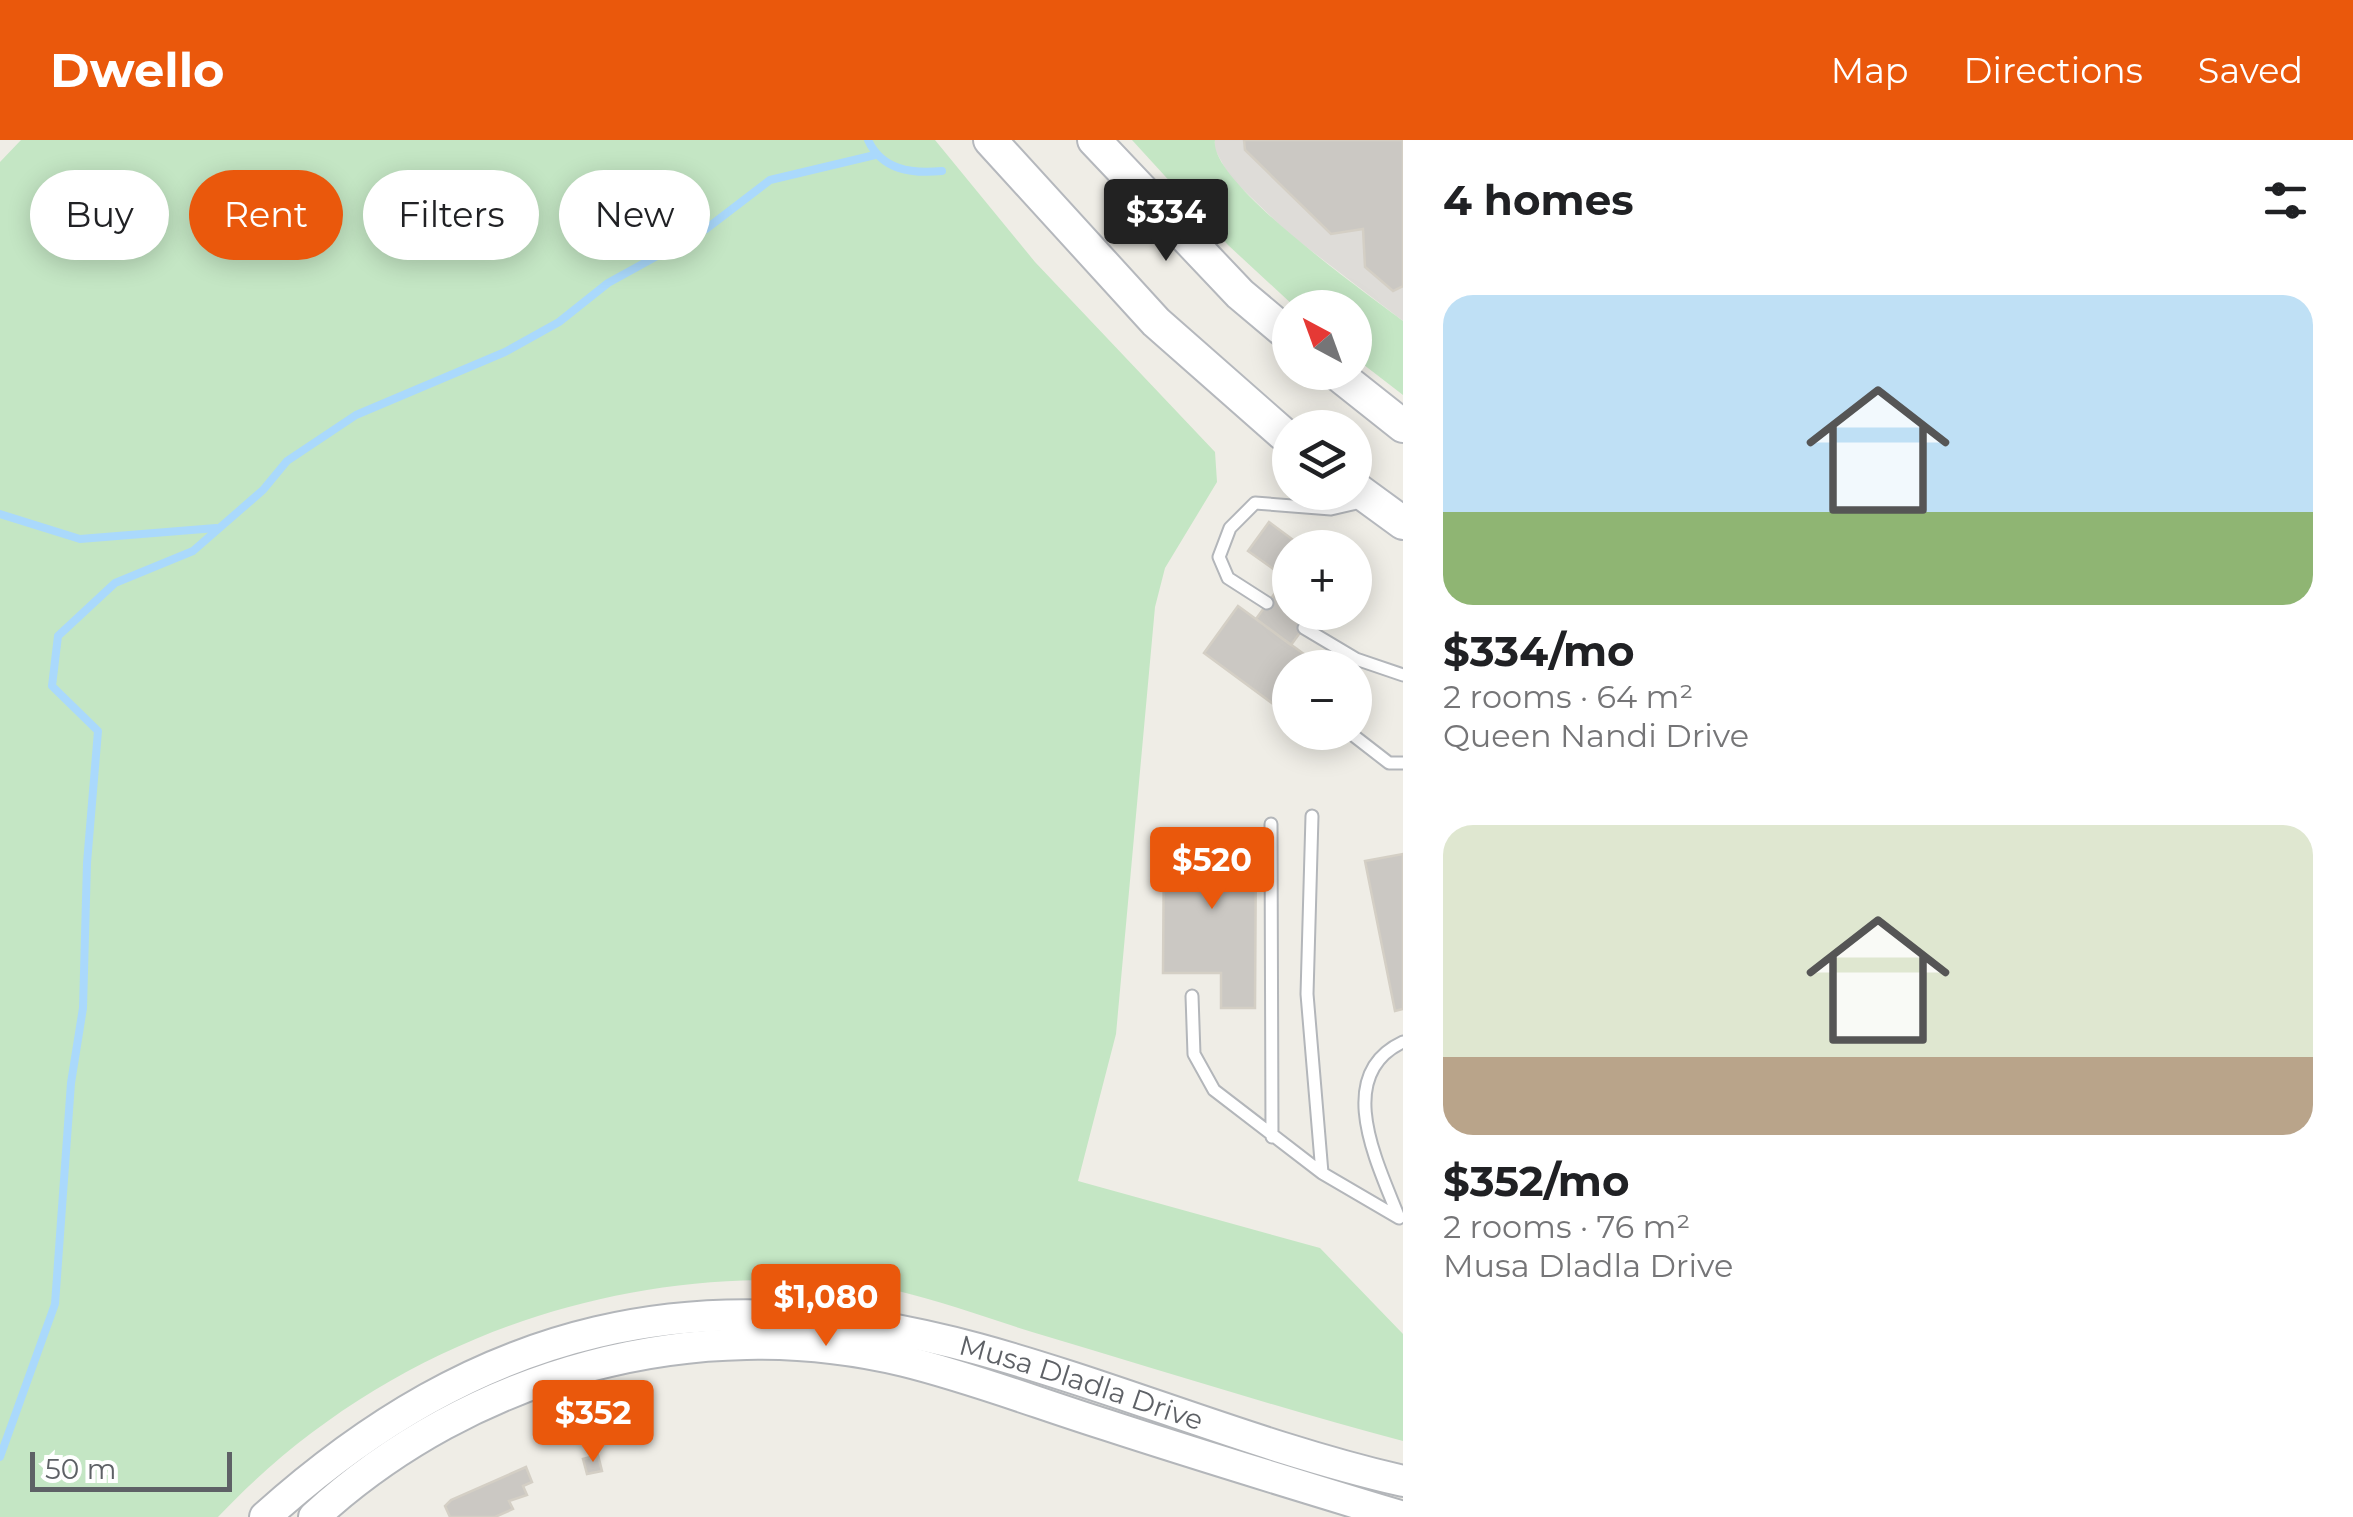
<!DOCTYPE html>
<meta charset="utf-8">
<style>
body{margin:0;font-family:Montserrat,sans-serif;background:#f6f6f6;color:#202124;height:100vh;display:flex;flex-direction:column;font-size:38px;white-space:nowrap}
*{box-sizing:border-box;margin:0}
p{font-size:32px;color:#757577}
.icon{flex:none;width:55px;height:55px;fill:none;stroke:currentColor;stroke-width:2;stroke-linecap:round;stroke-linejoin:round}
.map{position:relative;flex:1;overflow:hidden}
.panel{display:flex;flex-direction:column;background:#fff;width:950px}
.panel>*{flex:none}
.guide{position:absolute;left:30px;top:30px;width:950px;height:90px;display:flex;gap:20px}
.needle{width:65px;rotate:319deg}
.tools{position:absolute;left:1272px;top:150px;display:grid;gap:20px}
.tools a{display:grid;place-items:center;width:100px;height:100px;border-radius:50%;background:#fff;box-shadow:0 5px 25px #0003;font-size:50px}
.scale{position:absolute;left:30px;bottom:25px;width:202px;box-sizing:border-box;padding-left:10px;border:5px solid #5e6166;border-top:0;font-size:28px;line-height:35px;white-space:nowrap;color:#5e6166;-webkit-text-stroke:8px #fff;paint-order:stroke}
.price{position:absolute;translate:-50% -85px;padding:0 22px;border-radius:10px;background:#ea580c;color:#fff;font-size:32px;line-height:65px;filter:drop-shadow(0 2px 5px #0008)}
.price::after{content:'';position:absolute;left:50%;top:60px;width:30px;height:22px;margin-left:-15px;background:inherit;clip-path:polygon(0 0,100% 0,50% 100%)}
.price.selected{background:#222;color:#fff}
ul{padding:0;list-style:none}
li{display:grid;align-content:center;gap:20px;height:530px;padding:0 40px}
li span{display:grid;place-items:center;height:310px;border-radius:30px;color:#555}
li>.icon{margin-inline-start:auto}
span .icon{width:180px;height:180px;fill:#fffc;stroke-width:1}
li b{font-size:42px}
h2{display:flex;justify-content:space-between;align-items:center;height:120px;padding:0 40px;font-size:42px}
.chip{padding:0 35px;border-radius:45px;background:#fff;box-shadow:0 5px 25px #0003;font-size:35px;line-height:90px}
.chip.selected{background:#ea580c;color:#fff}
header{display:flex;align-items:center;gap:60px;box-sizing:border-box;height:140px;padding:0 50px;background:#ea580c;color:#fff}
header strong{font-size:48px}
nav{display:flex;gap:55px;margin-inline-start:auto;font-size:35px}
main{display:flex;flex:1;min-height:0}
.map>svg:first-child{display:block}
</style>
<header>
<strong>Dwello</strong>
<nav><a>Map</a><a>Directions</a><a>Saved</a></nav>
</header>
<main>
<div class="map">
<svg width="1403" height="1377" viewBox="0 0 1403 1377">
<rect width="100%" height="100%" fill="#efede6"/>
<!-- industrial -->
<path fill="#dedcd8" d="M 1215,0 L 1403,0 L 1403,181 L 1288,93 L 1230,37 L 1214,8 Z"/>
<!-- green -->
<path fill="#c4e6c4" d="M 21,0 L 935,0 L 1035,122 L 1215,312 L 1217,342 L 1165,428 L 1155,467 L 1116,894 L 1078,1041 L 1320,1108 L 1403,1194 L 1403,1301 C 1279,1268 1156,1229 1032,1192 C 987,1178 941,1161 894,1150 C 851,1140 803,1139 759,1140 C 555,1143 358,1228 218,1377 L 0,1377 L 0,22 Z
M 1132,0 L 1215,0 C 1208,42 1368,154 1403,181 L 1403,255 L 1355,218 L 1355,168 L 1295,167 L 1228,105 Z"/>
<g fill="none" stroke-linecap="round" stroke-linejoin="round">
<!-- stream -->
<path stroke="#aad9fc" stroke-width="8" d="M 868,0 C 882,30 911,34 942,31
M 0,374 L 80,399 L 216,388
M 0,1317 L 55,1164 L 71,943 L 83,868 L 87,723 L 98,591 L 52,546 L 58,496 L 115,443 L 193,411 L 263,350 L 287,321 L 356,275 L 505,212 L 559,182 L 608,143 L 706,89 L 770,40 L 875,15"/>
</g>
<!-- building -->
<path fill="#cbc8c3" stroke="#d4cfc5" stroke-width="2.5" d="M 1244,0 L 1403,0 L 1403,146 L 1393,151 L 1365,127 L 1363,89 L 1331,94 L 1245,10 Z
M 1269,382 L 1304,408 L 1290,408 L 1290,472 L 1315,472 L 1291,505 L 1256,479 L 1286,438 L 1248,411 Z
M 1355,445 L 1368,454 L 1355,472 Z
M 1238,466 L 1319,525 L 1290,528 L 1290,564 L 1284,572 L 1204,513 Z
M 1164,696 L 1256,696 L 1255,868 L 1221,868 L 1221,833 L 1163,833 Z
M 1403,714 L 1403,869 L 1395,871 L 1365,721 Z
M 598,1315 L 602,1331 L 587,1334 L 583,1319 Z
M 526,1327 L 532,1342 L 523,1346 L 527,1355 L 509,1361 L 513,1369 L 495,1377 L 450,1377 L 445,1366 L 451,1360 Z"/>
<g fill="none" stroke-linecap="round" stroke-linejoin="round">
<!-- service casing -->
<g stroke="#b3b6ba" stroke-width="15">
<path id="service" d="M 1267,463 L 1228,438 L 1219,417 L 1230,388 L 1255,363 L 1331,369 L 1361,362
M 1304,488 L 1356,519 L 1403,535
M 1333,528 L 1339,510
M 1349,592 L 1389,623 L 1403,623
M 1312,676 L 1307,854 L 1322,1033 L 1399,1078
M 1271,684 L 1272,997
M 1192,856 L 1194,914 L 1214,950 L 1322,1033
M 1399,1078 C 1378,1024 1332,935 1403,902"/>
</g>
<!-- tertiary casing -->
<g stroke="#b3b6ba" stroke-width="34">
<g id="tertiary">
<path id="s1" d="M 265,1377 C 480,1184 698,1133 978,1209 C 1121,1248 1259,1308 1403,1341"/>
<path d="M 314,1377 C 472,1232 696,1171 904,1221 C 973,1238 1040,1264 1107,1285 C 1205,1317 1304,1347 1403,1377"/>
</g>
</g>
<!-- secondary casing -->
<g stroke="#b5b8bd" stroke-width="36">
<path id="secondary" d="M 990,0 L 1156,182 L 1290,300
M 1094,0 L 1240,154 L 1290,196
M 1335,232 L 1403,286
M 1355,348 L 1403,383"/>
</g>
<!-- service -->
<use href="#service" stroke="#fff" stroke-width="11"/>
<!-- tertiary -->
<use href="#tertiary" stroke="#fff" stroke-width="30"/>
<!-- secondary -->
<use href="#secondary" stroke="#fff" stroke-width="32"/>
</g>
<g text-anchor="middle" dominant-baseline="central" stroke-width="9" stroke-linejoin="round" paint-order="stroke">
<!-- street labels -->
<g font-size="28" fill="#5e6166" stroke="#fff">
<text stroke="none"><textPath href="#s1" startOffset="878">Musa Dladla Drive</textPath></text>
</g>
</g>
</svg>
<div class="tools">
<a><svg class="needle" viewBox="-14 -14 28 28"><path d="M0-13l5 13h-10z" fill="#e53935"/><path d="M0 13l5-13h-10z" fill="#757577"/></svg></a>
<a><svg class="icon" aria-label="layers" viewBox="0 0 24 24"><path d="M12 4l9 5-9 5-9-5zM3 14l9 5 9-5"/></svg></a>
<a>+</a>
<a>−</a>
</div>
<div class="scale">50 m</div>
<b class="price selected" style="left:1166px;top:124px">$334</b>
<b class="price" style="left:1212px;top:772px">$520</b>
<b class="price" style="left:826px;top:1209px">$1,080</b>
<b class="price" style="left:593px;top:1325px">$352</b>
<div class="guide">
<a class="chip">Buy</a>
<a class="chip selected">Rent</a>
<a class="chip">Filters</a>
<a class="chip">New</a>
</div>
</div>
<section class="panel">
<h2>4 homes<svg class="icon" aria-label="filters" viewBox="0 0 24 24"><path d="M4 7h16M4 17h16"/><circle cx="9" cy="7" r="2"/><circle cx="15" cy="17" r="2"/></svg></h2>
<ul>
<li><span style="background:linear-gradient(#bfe0f5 70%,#8fb573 0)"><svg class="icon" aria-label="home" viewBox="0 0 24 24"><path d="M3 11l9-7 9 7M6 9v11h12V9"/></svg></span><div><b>$334/mo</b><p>2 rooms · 64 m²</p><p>Queen Nandi Drive</p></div></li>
<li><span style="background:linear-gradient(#dfe7d0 75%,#b9a48a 0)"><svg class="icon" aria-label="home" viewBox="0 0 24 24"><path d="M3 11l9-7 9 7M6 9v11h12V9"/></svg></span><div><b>$352/mo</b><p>2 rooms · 76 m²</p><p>Musa Dladla Drive</p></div></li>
</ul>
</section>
</main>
